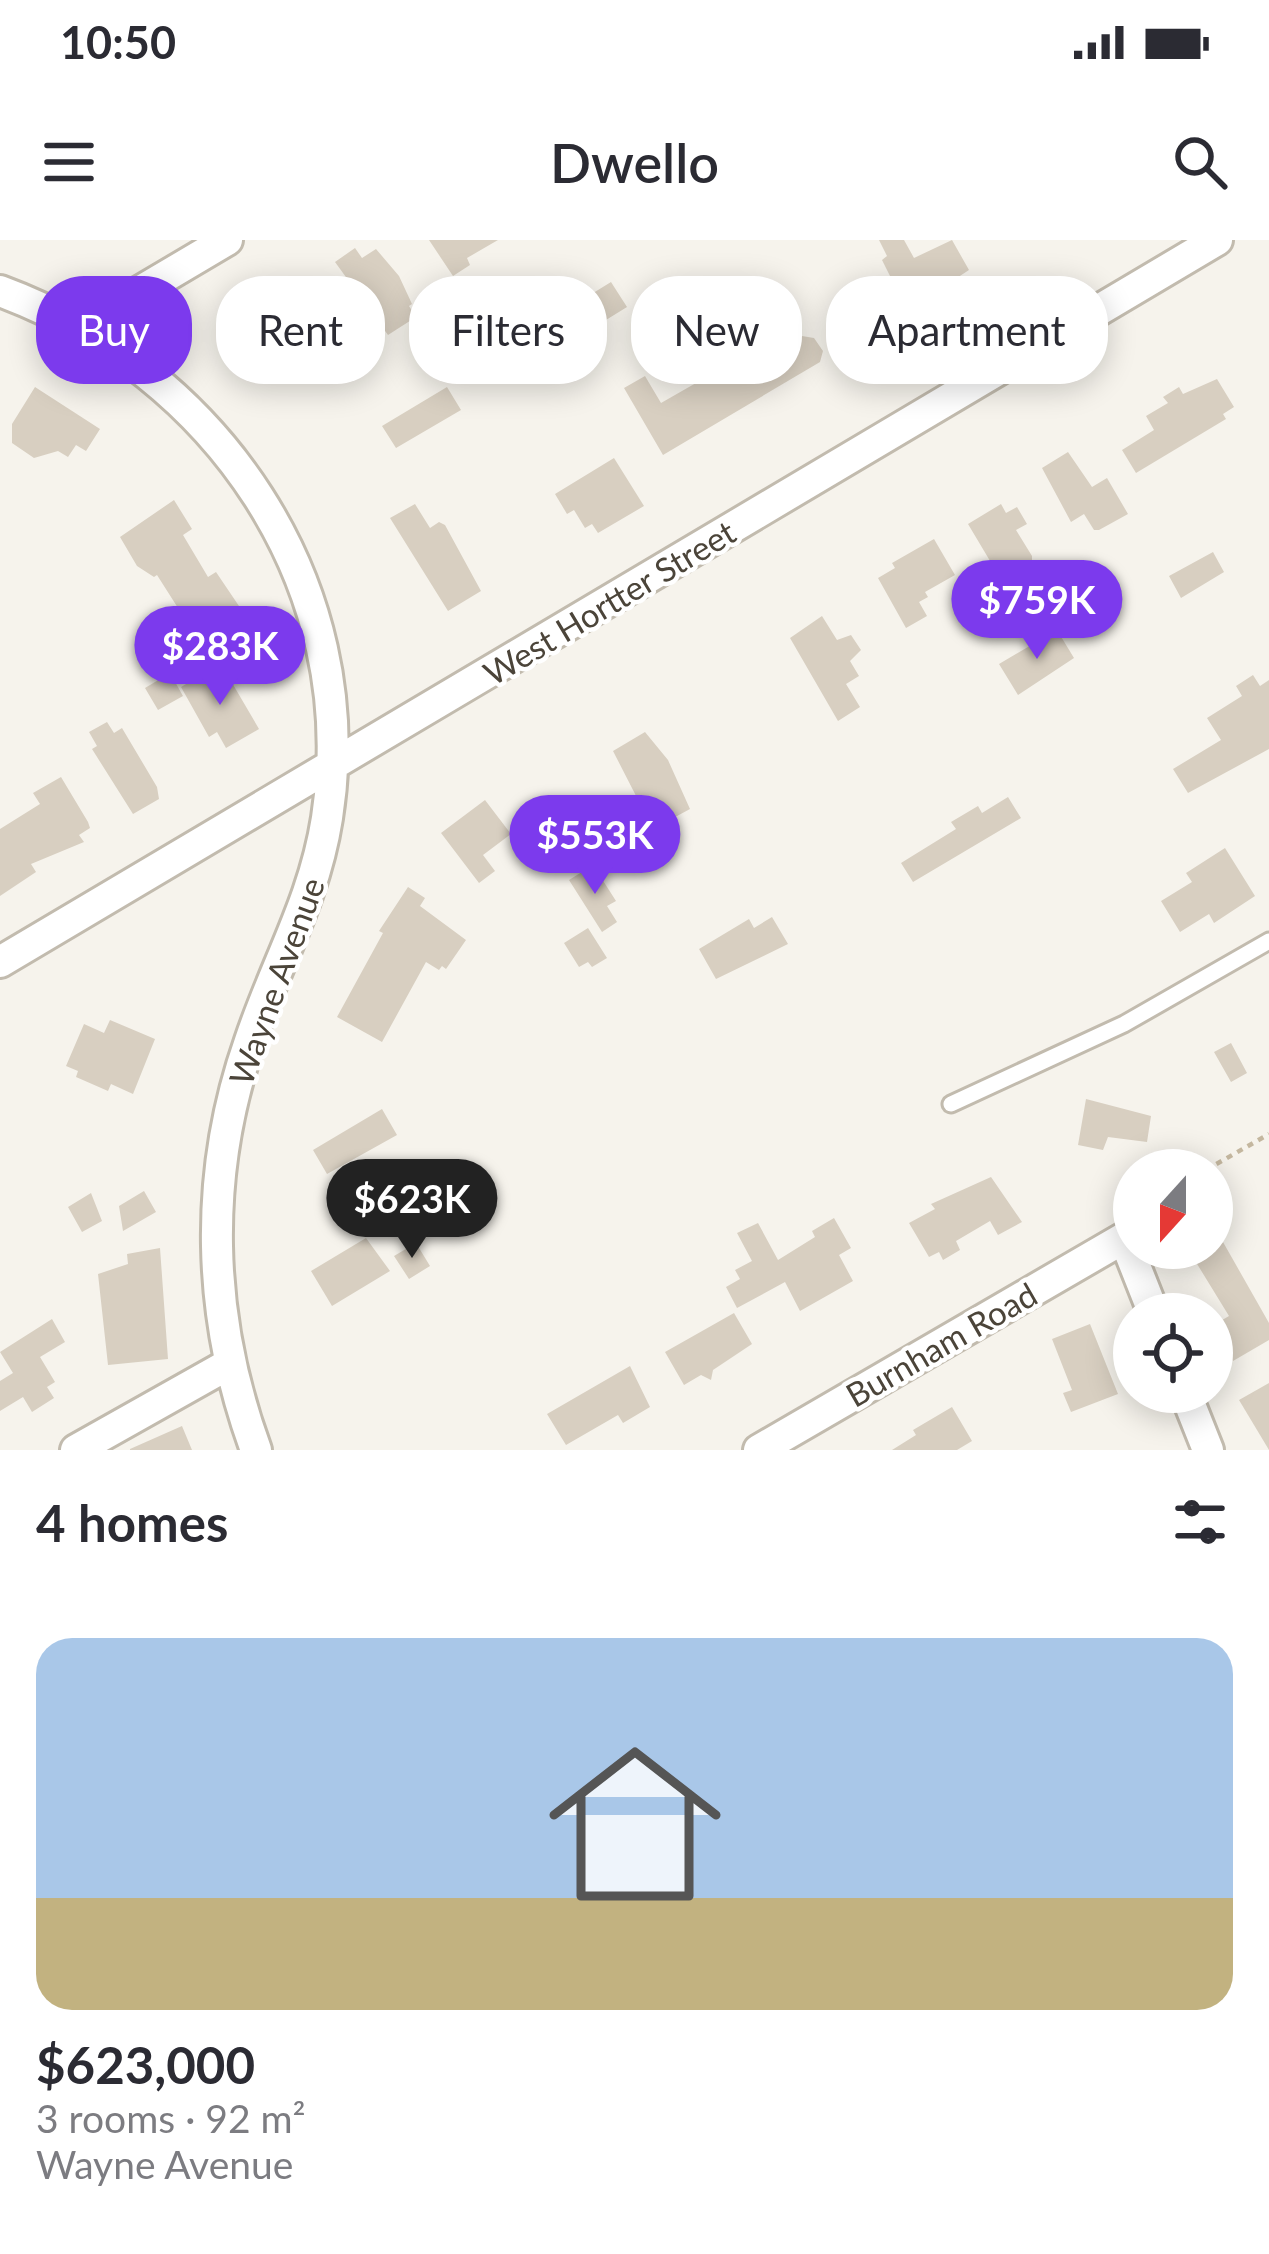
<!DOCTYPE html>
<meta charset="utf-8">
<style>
body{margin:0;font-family:Lato,sans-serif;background:#f7f7f7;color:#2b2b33;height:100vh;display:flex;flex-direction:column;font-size:45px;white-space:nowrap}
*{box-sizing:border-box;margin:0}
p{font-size:39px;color:#7c7c81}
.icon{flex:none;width:66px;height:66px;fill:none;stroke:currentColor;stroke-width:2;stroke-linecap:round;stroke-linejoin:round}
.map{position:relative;height:1210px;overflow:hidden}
.side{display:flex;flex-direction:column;background:#fff;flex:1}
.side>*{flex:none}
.hud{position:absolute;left:36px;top:36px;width:1197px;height:108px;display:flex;gap:24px}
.needle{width:78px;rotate:201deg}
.controls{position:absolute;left:1113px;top:909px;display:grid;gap:24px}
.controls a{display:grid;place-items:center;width:120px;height:120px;border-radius:50%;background:#fff;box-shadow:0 6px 30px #0003;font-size:60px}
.price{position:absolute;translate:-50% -102px;padding:0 27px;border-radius:42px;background:#7c3aed;color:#fff;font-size:39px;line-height:78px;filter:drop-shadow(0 3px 6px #0008)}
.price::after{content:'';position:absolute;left:50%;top:72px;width:36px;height:27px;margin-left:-18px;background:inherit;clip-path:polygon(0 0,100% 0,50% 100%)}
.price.selected{background:#222;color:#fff}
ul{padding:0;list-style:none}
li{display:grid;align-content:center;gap:24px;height:636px;padding:0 36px}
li+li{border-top:3px solid #e1e1e2}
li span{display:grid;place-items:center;height:372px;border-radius:36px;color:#555}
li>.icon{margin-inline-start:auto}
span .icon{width:216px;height:216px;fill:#fffc;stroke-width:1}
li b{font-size:51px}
h2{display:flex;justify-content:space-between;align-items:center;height:144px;padding:0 36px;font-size:51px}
.chip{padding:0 42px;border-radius:48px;background:#fff;box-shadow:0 6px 30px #0003;font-size:42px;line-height:108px}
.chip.selected{background:#7c3aed;color:#fff}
.status{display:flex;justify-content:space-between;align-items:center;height:84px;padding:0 60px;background:#fff;direction:ltr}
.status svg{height:33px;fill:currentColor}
header{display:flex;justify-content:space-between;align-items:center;height:156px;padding:0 36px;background:#fff;font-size:54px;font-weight:600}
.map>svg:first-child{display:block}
</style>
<div class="status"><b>10:50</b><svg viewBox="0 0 49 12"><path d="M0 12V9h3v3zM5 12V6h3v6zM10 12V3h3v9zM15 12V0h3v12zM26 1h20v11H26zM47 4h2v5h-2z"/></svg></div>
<header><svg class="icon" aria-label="menu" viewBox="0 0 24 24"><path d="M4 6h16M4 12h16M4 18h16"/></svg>Dwello<svg class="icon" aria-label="search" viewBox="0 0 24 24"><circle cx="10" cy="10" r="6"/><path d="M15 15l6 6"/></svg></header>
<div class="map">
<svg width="1269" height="1210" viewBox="0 0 1269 1210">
<rect width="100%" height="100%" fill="#f6f3ec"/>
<!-- building -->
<path fill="#d8cfc1" d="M 429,0 L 498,0 L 467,18 L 470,25 L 453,36 Z
M 879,0 L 904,0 L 914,18 L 952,0 L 969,30 L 943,47 L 947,54 L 918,72 L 895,46 L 882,20 L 887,16 Z
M 355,8 L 362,18 L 376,9 L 399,36 L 412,64 L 409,66 L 416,77 L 388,95 L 335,22 Z
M 611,42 L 627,67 L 593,88 L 577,63 Z
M 300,43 L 335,105 L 320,114 L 325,123 L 308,133 L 291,108 L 281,114 L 267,91 L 277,85 L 268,62 Z
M 724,68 L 730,77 L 742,70 L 753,89 L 785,69 L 802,96 L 814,98 L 823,111 L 820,122 L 663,215 L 624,148 L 645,136 L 661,163 L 731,123 L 705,80 Z
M 1217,139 L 1234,167 L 1223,174 L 1226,179 L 1136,233 L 1122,210 L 1154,190 L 1146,176 L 1168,163 L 1163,157 L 1179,147 L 1183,154 Z
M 35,147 L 100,189 L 86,211 L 76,205 L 68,217 L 58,211 L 34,218 L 12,203 L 12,184 Z
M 447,147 L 461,170 L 396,208 L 382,186 Z
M 1068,212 L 1092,247 L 1107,238 L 1128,274 L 1099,290 L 1094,290 L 1084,274 L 1071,282 L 1042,228 Z
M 614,218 L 644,266 L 598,293 L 592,284 L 585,288 L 574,270 L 567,274 L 555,254 Z
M 174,260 L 192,289 L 183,295 L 208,337 L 216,332 L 241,369 L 173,409 L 163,392 L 171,388 L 164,377 L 178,368 L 157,335 L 154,337 L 137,326 L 120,297 Z
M 415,264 L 430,288 L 439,282 L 445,285 L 481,351 L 448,371 L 390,278 Z
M 1001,264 L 1006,273 L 1017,267 L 1027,284 L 1016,290 L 1032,316 L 1032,322 L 1012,334 L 1009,330 L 999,336 L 968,284 Z
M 934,299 L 955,335 L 925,352 L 928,357 L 919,362 L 927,376 L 906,388 L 878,338 L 895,328 L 892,323 Z
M 1213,312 L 1224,332 L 1181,358 L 1169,336 Z
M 822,376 L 837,400 L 851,395 L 861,410 L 850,421 L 859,436 L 846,444 L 860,467 L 838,481 L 790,398 Z
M 1057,390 L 1074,418 L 1018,455 L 999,424 Z
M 215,427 L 223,440 L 228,436 L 259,489 L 226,508 L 217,492 L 209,497 L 181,447 Z
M 170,433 L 183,456 L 158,470 L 145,448 Z
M 1253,435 L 1260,446 L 1269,440 L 1269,509 L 1188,553 L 1173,529 L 1221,500 L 1207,478 L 1242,456 L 1236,446 Z
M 107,482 L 114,493 L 122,488 L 157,547 L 159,559 L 133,574 L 92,509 L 97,506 L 89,492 Z
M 645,492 L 668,520 L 690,569 L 653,589 L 613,511 Z
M 61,537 L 88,582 L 90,588 L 79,595 L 84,602 L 31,624 L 36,632 L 0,656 L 0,589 L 40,564 L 33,553 Z
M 1008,557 L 1021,578 L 913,642 L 901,623 L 956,589 L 951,582 L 978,566 L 982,573 Z
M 485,560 L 511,594 L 483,615 L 495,631 L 479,643 L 441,593 Z
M 1225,608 L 1255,656 L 1214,683 L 1209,674 L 1180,692 L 1161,661 L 1192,642 L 1186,633 Z
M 593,625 L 616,661 L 607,666 L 617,682 L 602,692 L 569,640 Z
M 408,647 L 425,658 L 420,666 L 466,700 L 446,729 L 442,726 L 439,730 L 426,722 L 382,802 L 337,777 L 383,693 L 379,691 Z
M 772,677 L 788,704 L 716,739 L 699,709 L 749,679 L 754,688 Z
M 588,688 L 607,718 L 592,727 L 588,722 L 579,727 L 564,703 Z
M 110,780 L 155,799 L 133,854 L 111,844 L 108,851 L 76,837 L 78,831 L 66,826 L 84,784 L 104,793 Z
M 1231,803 L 1247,833 L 1231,842 L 1214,812 Z
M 1086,859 L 1151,876 L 1147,902 L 1108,897 L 1103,910 L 1078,905 Z
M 382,869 L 397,895 L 327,934 L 313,910 Z
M 991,937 L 1022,982 L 998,995 L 990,981 L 956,1001 L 960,1010 L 943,1020 L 939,1012 L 929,1017 L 909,983 L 935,969 L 931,964 Z
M 144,951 L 156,972 L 123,991 L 119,966 Z
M 91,953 L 102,981 L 82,992 L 68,967 Z
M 834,978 L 851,1008 L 839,1015 L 853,1041 L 800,1071 L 785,1042 L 737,1068 L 726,1047 L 740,1039 L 735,1030 L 752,1021 L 737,993 L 758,983 L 778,1020 L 815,997 L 812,991 Z
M 366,998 L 390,1031 L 332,1066 L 311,1031 Z
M 1223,1002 L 1269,1083 L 1269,1100 L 1233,1121 L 1212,1086 L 1229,1076 L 1194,1019 Z
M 416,1003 L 430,1026 L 409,1039 L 394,1016 Z
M 160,1008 L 168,1119 L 108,1125 L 98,1034 L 128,1024 L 127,1014 Z
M 734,1073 L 752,1104 L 713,1130 L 711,1140 L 701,1135 L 684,1145 L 665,1112 Z
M 52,1079 L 65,1102 L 40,1117 L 55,1142 L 47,1147 L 54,1158 L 32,1172 L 23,1157 L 0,1171 L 0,1141 L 13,1133 L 0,1112 Z
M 1090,1084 L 1118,1154 L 1071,1172 L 1063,1153 L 1072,1150 L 1052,1099 Z
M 630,1126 L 650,1167 L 623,1183 L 618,1175 L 566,1205 L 547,1174 Z
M 1269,1143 L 1269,1210 L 1239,1160 Z
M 952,1167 L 972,1201 L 957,1210 L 892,1210 L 916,1195 L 913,1190 Z
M 182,1186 L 192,1210 L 130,1210 L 130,1209 Z"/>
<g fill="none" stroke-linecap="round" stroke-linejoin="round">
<!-- service casing -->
<g stroke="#c2bbae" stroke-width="21">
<path id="service" d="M 951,864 L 1124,784 L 1269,701"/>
</g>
<!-- minor casing -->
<g stroke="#c2bbae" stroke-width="36">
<path id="minor" d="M 0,51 C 216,131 364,344 327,578 C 314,661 276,723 250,801 C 203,935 207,1077 256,1210
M 95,94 L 129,58 L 227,0
M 0,722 L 1217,0
M 1185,1152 L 1208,1210
M 76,1210 L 229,1124
M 759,1210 L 1124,998 L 1154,1074"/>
</g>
<!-- path -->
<path stroke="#c4b79f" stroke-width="4.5" stroke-dasharray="6 6" stroke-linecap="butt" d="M 1206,930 L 1269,894"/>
<!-- service -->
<use href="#service" stroke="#fff" stroke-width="15"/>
<!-- minor -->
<use href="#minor" stroke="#fff" stroke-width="30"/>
</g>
<g text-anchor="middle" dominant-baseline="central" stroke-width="9" stroke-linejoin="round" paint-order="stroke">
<!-- street labels -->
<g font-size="33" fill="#4b4439" stroke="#fff">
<text transform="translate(609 362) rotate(-31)">West Hortter Street</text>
<text transform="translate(276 741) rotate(-70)">Wayne Avenue</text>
<text transform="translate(941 1104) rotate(-30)">Burnham Road</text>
</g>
</g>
</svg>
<div class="controls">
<a><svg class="needle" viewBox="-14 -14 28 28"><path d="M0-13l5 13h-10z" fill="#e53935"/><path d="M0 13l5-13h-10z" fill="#7c7c81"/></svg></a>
<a><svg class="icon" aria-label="locate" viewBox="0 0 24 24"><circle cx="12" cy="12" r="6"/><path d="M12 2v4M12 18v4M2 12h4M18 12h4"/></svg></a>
</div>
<b class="price" style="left:1037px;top:422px">$759K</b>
<b class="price" style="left:220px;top:468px">$283K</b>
<b class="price" style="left:595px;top:657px">$553K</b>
<b class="price selected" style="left:412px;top:1021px">$623K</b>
<div class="hud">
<a class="chip selected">Buy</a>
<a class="chip">Rent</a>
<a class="chip">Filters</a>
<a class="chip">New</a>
<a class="chip">Apartment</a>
</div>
</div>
<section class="side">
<h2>4 homes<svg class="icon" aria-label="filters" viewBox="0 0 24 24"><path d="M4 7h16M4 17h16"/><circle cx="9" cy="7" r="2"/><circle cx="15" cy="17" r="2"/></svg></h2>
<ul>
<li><span style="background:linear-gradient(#a9c7e8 70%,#c2b280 0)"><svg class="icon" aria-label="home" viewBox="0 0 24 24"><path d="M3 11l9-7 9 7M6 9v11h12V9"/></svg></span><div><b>$623,000</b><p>3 rooms · 92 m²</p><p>Wayne Avenue</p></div></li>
</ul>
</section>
